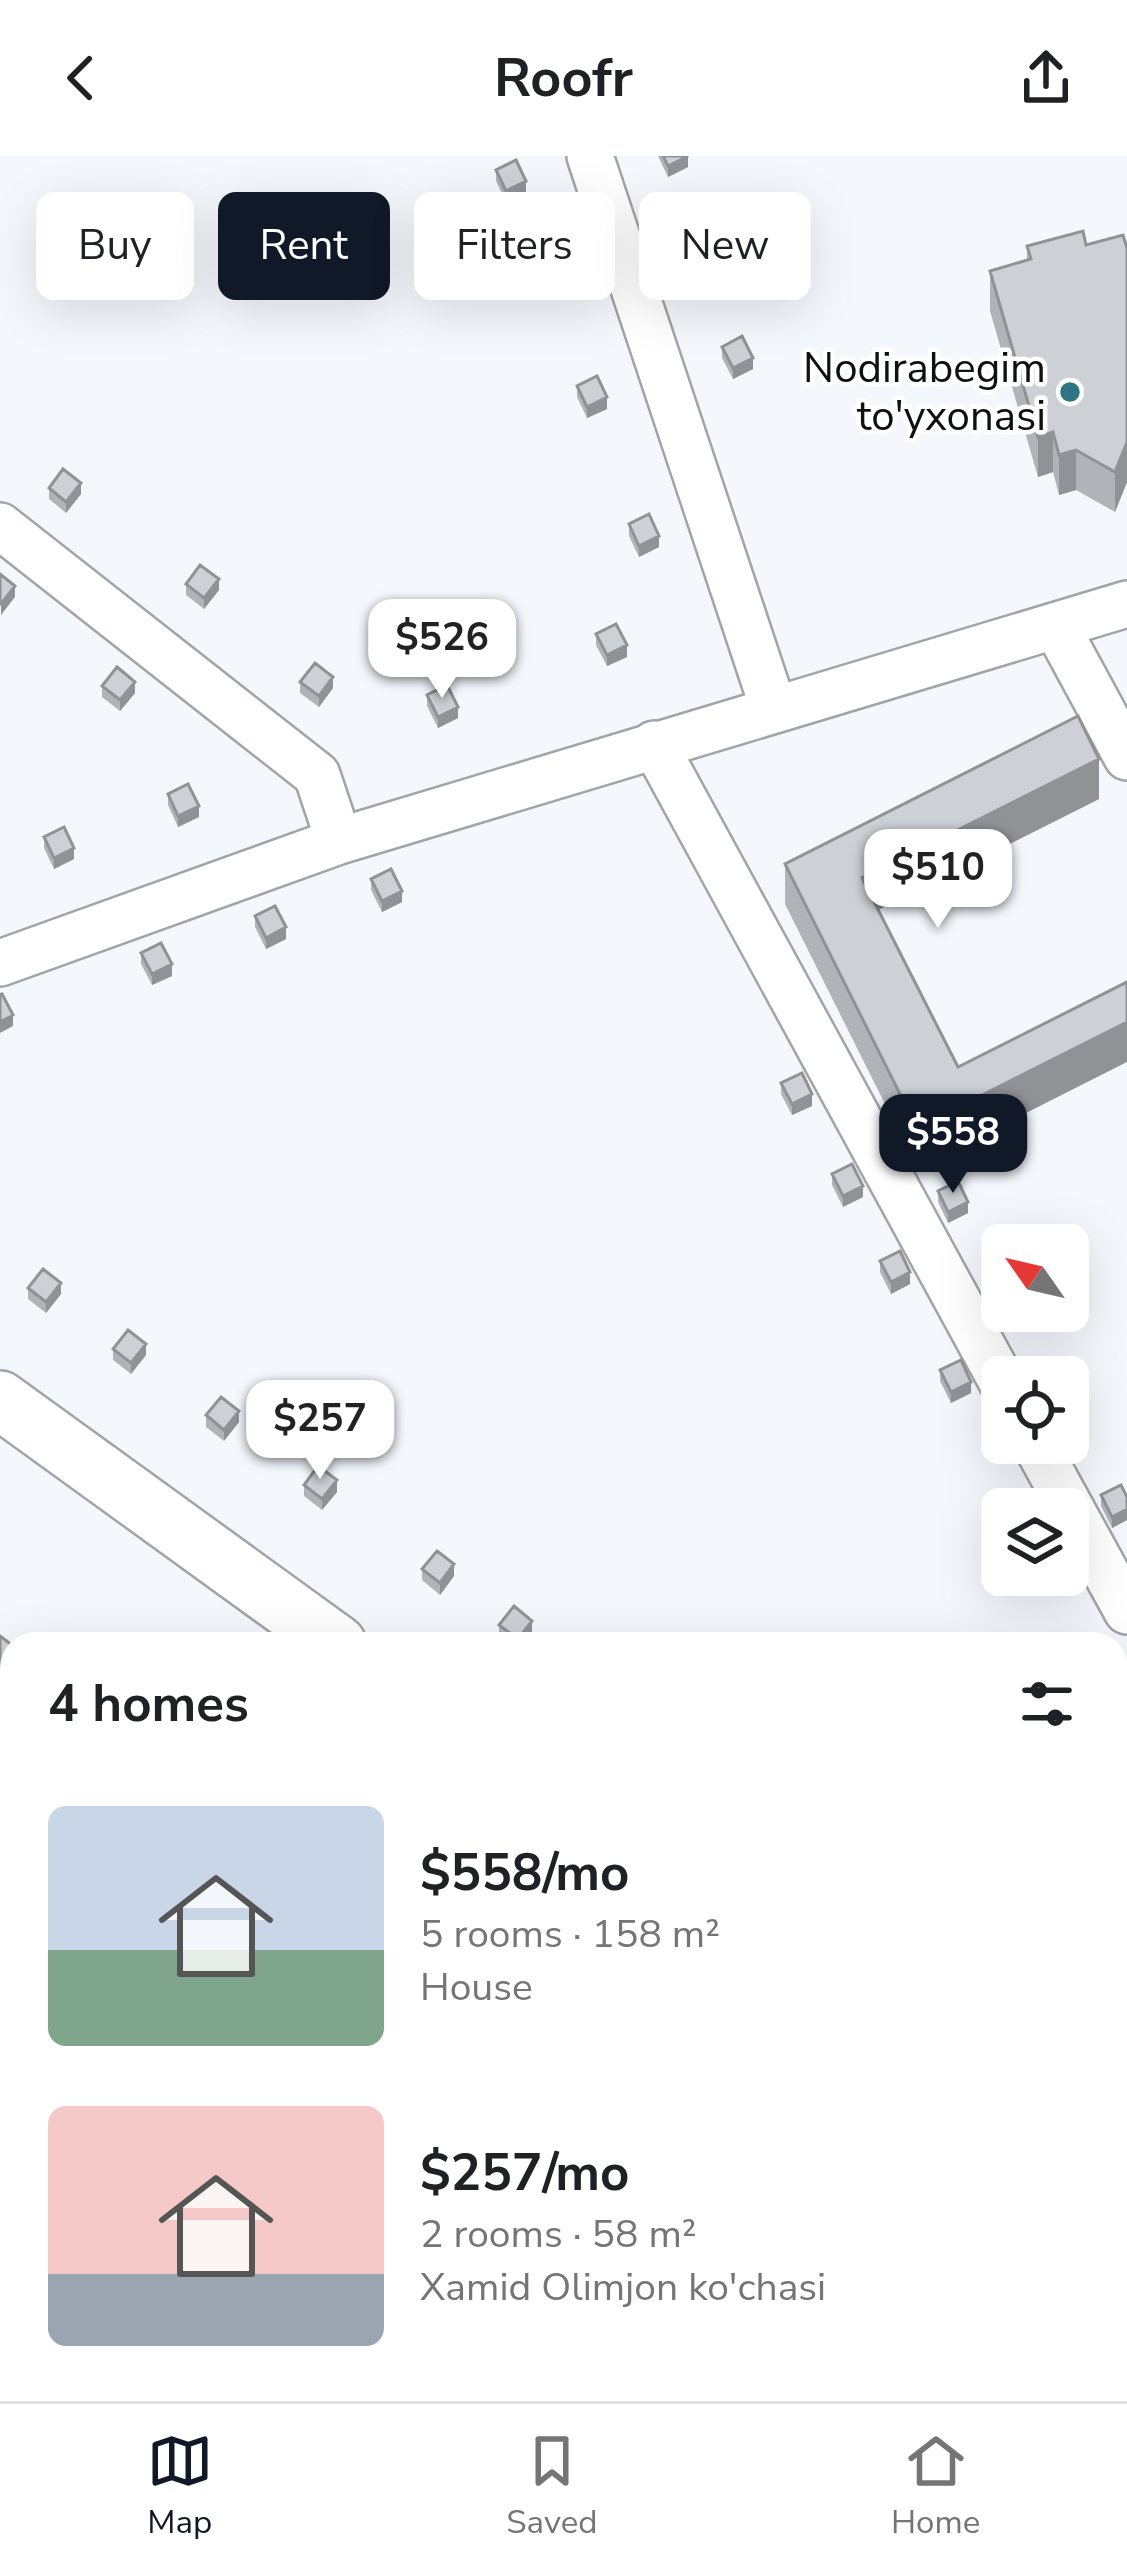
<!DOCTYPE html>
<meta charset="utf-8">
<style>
body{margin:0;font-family:"Nunito Sans",sans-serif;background:#f6f6f6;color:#202124;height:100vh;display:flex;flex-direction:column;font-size:45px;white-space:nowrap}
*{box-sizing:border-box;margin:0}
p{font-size:39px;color:#757577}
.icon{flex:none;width:66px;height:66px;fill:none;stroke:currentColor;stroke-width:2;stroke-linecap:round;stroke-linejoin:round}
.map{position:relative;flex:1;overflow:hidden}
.details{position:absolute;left:0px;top:1476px;width:1128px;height:771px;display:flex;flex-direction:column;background:#fff;border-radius:36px 36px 0 0;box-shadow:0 12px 48px #0002}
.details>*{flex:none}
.guide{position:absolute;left:36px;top:36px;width:1056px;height:108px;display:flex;gap:24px}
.needle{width:78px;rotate:304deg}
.controls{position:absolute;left:981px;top:1068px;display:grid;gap:24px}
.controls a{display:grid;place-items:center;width:108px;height:108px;border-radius:18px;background:#fff;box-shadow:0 12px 48px #0002;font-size:60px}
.price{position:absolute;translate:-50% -102px;padding:0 27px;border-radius:24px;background:#fff;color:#222;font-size:39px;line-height:78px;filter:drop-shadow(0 3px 6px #0008)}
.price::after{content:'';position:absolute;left:50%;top:72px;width:36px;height:27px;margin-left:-18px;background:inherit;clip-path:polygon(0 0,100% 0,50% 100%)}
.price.active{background:#111827;color:#fff}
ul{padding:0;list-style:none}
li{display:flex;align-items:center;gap:36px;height:300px;padding:0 48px}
li span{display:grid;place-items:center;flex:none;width:336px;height:240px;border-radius:18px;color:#555}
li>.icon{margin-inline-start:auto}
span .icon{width:144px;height:144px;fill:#fffc;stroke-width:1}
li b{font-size:51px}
h2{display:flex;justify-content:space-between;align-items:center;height:144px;padding:0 48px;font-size:51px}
.chip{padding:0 42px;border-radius:18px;background:#fff;box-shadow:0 12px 48px #0002;font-size:42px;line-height:108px}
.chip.active{background:#111827;color:#fff}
header{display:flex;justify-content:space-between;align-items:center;height:156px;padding:0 48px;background:#fff;font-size:54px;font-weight:700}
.tabs{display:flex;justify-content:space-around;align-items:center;height:168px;border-top:3px solid #e0e0e0;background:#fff;font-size:33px;color:#757577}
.tabs a{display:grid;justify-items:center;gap:6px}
.tabs .active{color:#111827}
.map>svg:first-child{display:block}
</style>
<header><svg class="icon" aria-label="back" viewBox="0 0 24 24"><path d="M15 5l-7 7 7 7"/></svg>Roofr<svg class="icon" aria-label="share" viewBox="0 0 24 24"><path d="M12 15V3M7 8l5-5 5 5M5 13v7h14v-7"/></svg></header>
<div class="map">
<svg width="1127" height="2245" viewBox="0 0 1127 2245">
<rect width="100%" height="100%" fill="#f4f8fd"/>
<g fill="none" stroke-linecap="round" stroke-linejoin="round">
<!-- minor casing -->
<g stroke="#a1a4a9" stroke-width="50">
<path id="minor" d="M 590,0 L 773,551
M 0,370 L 317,619 L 339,685
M 1056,470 L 1127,601
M 654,588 L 1002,1226
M 0,807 L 339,685 L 1127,448
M 1035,1287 L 1127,1455
M 1116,2153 L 1127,2138
M 1047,2245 L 1054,2235"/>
</g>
<!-- major casing -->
<g stroke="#a1a4a9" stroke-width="62">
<path id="major" d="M 0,1244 L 337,1488
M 1116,2053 L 1127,2061"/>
</g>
<!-- minor -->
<use href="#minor" stroke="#fff" stroke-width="45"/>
<!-- major -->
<use href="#major" stroke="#fff" stroke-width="57"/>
</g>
<!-- wall -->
<path fill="#b0b4b8" d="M 658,0 L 688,0 L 688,11 L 668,21 Z
M 496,14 L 526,37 L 506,46 L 496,25 Z
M 1086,89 L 1127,92 L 1127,326 L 1115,356 L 1076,334 L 1059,339 L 1053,316 L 1038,321 L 990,155 L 990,115 L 1027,104 L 1027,90 Z
M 524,90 L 554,113 L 534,122 L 524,101 Z
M 722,191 L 753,213 L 733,223 L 722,202 Z
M 577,230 L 607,253 L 587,262 L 577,241 Z
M 49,332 L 81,338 L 66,357 L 49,343 Z
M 629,368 L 659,391 L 639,401 L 629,380 Z
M 186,428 L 219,434 L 204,453 L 186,439 Z
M 596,478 L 627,501 L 607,510 L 596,489 Z
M 300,526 L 333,532 L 319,551 L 300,537 Z
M 102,530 L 135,537 L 120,555 L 102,541 Z
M 427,539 L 458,562 L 438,572 L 427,550 Z
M 168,638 L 199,661 L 178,671 L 168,649 Z
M 1099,643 L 878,754 L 958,911 L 917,1012 L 785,748 L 785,708 Z
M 44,681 L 74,703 L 54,713 L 44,692 Z
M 371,723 L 402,746 L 382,756 L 371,734 Z
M 255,760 L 286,783 L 266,793 L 255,771 Z
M 141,797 L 172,820 L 152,829 L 141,808 Z
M 781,927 L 812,950 L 792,959 L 781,938 Z
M 832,1018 L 863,1041 L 843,1051 L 832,1029 Z
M 938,1035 L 968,1057 L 948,1067 L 938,1046 Z
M 880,1105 L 910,1128 L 891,1138 L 880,1116 Z
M 989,1129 L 1002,1155 L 1013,1155 L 999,1162 L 989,1140 Z
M 28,1132 L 61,1138 L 46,1157 L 28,1143 Z
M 113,1193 L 146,1199 L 131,1218 L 113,1204 Z
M 940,1214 L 971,1237 L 951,1247 L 940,1225 Z
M 206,1259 L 239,1266 L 224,1285 L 206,1271 Z
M 304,1329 L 337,1336 L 322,1354 L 304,1340 Z
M 1101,1339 L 1127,1341 L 1127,1364 L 1112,1372 L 1101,1350 Z
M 422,1413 L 454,1420 L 440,1439 L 422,1424 Z
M 499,1469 L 532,1476 L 523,1488 L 509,1488 L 499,1480 Z
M 0,1480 L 12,1489 L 12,1686 L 6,1694 L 0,1690 Z
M 12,1773 L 12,1907 L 0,1898 L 0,1833 L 10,1819 L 8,1778 Z"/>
<!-- shaded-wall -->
<path fill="#909296" d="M 688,0 L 688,11 L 668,21 L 668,10 Z
M 526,25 L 526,37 L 506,46 L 506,35 Z
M 554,101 L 554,113 L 534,122 L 534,111 Z
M 753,202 L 753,213 L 733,223 L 733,212 Z
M 607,241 L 607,253 L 587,262 L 587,251 Z
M 1053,276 L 1053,316 L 1038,321 L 1038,281 Z
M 1127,286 L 1127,326 L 1115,356 L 1115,316 Z
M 1076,294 L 1076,334 L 1059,339 L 1059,299 Z
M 81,327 L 81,338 L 66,357 L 66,346 Z
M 659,380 L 659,391 L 639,401 L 639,390 Z
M 219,423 L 219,434 L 204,453 L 204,442 Z
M 15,430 L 15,441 L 1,459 L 1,448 Z
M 627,489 L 627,501 L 607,510 L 607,499 Z
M 333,521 L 333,532 L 319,551 L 319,540 Z
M 135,526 L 135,537 L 120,555 L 120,544 Z
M 458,551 L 458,562 L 438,572 L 438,561 Z
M 1099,603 L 1099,643 L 862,762 L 862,722 Z
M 199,650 L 199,661 L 178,671 L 178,660 Z
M 74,692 L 74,703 L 54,713 L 54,702 Z
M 402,735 L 402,746 L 382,756 L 382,745 Z
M 286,771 L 286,783 L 266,793 L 266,782 Z
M 172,808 L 172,820 L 152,829 L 152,818 Z
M 13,859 L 13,870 L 0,877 L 0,866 Z
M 1127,866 L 1127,906 L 917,1012 L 917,972 Z
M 812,938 L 812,950 L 792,959 L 792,948 Z
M 863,1030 L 863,1041 L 843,1051 L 843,1040 Z
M 968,1046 L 968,1057 L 948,1067 L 948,1056 Z
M 910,1116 L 910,1128 L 891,1138 L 891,1126 Z
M 61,1127 L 61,1138 L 46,1157 L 46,1146 Z
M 1002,1149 L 1002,1155 L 1013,1155 L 999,1162 L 999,1151 Z
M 146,1188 L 146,1199 L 131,1218 L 131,1207 Z
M 971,1226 L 971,1237 L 951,1247 L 951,1236 Z
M 239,1255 L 239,1266 L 224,1285 L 224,1274 Z
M 337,1324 L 337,1336 L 322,1354 L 322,1343 Z
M 1127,1353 L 1127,1364 L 1112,1372 L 1112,1361 Z
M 454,1408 L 454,1420 L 440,1439 L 440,1427 Z
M 532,1465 L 532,1476 L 523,1488 L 518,1488 L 518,1483 Z
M 12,1646 L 12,1686 L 6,1694 L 6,1654 Z
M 1126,1889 L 1126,1900 L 1116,1913 L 1116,1902 Z"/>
<!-- building -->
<path fill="#cdd1d6" stroke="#909296" stroke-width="3" d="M 663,0 L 688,0 L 668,10 Z
M 516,4 L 526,25 L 506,35 L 496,14 Z
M 1083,75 L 1086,89 L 1123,79 L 1127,92 L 1127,286 L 1115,316 L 1076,294 L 1059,299 L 1053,276 L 1038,281 L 990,115 L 1031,103 L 1027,90 Z
M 544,80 L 554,101 L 534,111 L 524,90 Z
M 742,180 L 753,202 L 733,212 L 722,191 Z
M 597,220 L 607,241 L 587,251 L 577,230 Z
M 63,313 L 81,327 L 66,346 L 49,332 Z
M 649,358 L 659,380 L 639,390 L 629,368 Z
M 200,409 L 219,423 L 204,442 L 186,428 Z
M 0,418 L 15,430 L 1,448 L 0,448 Z
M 616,468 L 627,489 L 607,499 L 596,478 Z
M 315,507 L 333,521 L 319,540 L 300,526 Z
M 117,511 L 135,526 L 120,544 L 102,530 Z
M 447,529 L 458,551 L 438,561 L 427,539 Z
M 1078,560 L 1099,603 L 862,722 L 958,911 L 1127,826 L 1127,866 L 917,972 L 785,708 Z
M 188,628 L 199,650 L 178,660 L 168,638 Z
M 64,671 L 74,692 L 54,702 L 44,681 Z
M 391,713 L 402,735 L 382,745 L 371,723 Z
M 275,750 L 286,771 L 266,782 L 255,760 Z
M 161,787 L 172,808 L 152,818 L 141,797 Z
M 2,838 L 13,859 L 0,866 L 0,839 Z
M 802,917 L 812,938 L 792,948 L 781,927 Z
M 852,1008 L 863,1030 L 843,1040 L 832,1018 Z
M 958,1025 L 968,1046 L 948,1056 L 938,1035 Z
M 900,1095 L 910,1116 L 891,1126 L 880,1105 Z
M 43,1113 L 61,1127 L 46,1146 L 28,1132 Z
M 1002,1122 L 1002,1149 L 999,1151 L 989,1129 Z
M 128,1174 L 146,1188 L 131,1207 L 113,1193 Z
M 961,1204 L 971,1226 L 951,1236 L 940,1214 Z
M 1057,1209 L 1062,1221 L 1038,1221 L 1037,1219 Z
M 221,1241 L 239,1255 L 224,1274 L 206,1259 Z
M 318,1310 L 337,1324 L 322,1343 L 304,1329 Z
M 1121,1329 L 1127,1341 L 1127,1353 L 1112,1361 L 1101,1339 Z
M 1039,1347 L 1042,1353 L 1026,1353 Z
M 437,1395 L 454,1408 L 440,1427 L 422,1413 Z
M 514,1450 L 532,1465 L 518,1483 L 499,1469 Z
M 0,1480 L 12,1489 L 12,1646 L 6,1654 L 0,1650 L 0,1541 L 8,1530 L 0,1524 Z
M 12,1816 L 12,1867 L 0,1858 L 0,1833 Z
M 1116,1881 L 1126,1889 L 1116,1902 Z"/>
<!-- markers -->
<circle fill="#2f7483" stroke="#fff" stroke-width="4.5" cx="1070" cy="236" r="12"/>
<g text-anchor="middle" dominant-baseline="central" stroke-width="9" stroke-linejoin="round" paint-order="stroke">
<!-- poi labels -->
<g font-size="42" fill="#0f1012" stroke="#fff" text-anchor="end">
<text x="1046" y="212">Nodirabegim<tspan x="1046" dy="48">to'yxonasi</tspan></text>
</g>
</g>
</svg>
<div class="controls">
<a><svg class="needle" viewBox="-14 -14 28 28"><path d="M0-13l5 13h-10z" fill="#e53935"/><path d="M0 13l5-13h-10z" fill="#757577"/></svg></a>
<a><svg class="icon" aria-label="locate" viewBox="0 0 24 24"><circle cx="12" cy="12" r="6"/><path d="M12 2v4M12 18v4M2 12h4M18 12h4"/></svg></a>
<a><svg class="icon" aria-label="layers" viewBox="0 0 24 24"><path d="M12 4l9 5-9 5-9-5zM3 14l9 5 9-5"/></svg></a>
</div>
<b class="price" style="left:442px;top:545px">$526</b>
<b class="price" style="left:938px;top:775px">$510</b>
<b class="price active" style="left:953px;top:1040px">$558</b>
<b class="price" style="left:320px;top:1326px">$257</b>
<div class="guide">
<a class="chip">Buy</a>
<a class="chip active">Rent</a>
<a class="chip">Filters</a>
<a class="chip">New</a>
</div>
<section class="details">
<h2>4 homes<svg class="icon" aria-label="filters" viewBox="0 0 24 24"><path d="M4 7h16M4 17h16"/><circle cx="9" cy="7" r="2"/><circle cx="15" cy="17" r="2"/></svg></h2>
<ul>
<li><span style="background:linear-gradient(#c9d6e8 60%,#7fa58c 0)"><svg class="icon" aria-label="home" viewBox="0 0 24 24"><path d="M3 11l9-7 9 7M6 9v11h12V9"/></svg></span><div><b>$558/mo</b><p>5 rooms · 158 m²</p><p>House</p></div></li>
<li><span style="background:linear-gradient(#f6c9c9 70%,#9aa5b1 0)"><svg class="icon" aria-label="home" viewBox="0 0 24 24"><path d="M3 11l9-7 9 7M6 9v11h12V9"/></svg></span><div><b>$257/mo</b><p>2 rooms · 58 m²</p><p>Xamid Olimjon ko'chasi</p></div></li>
</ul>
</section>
</div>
<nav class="tabs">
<a class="active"><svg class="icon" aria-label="map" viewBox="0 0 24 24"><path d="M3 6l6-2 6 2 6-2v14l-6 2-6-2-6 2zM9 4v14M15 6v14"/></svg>Map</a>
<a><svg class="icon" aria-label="saved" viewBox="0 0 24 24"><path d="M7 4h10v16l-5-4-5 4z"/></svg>Saved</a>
<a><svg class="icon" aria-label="home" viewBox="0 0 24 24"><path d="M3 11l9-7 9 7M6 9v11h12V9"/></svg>Home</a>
</nav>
